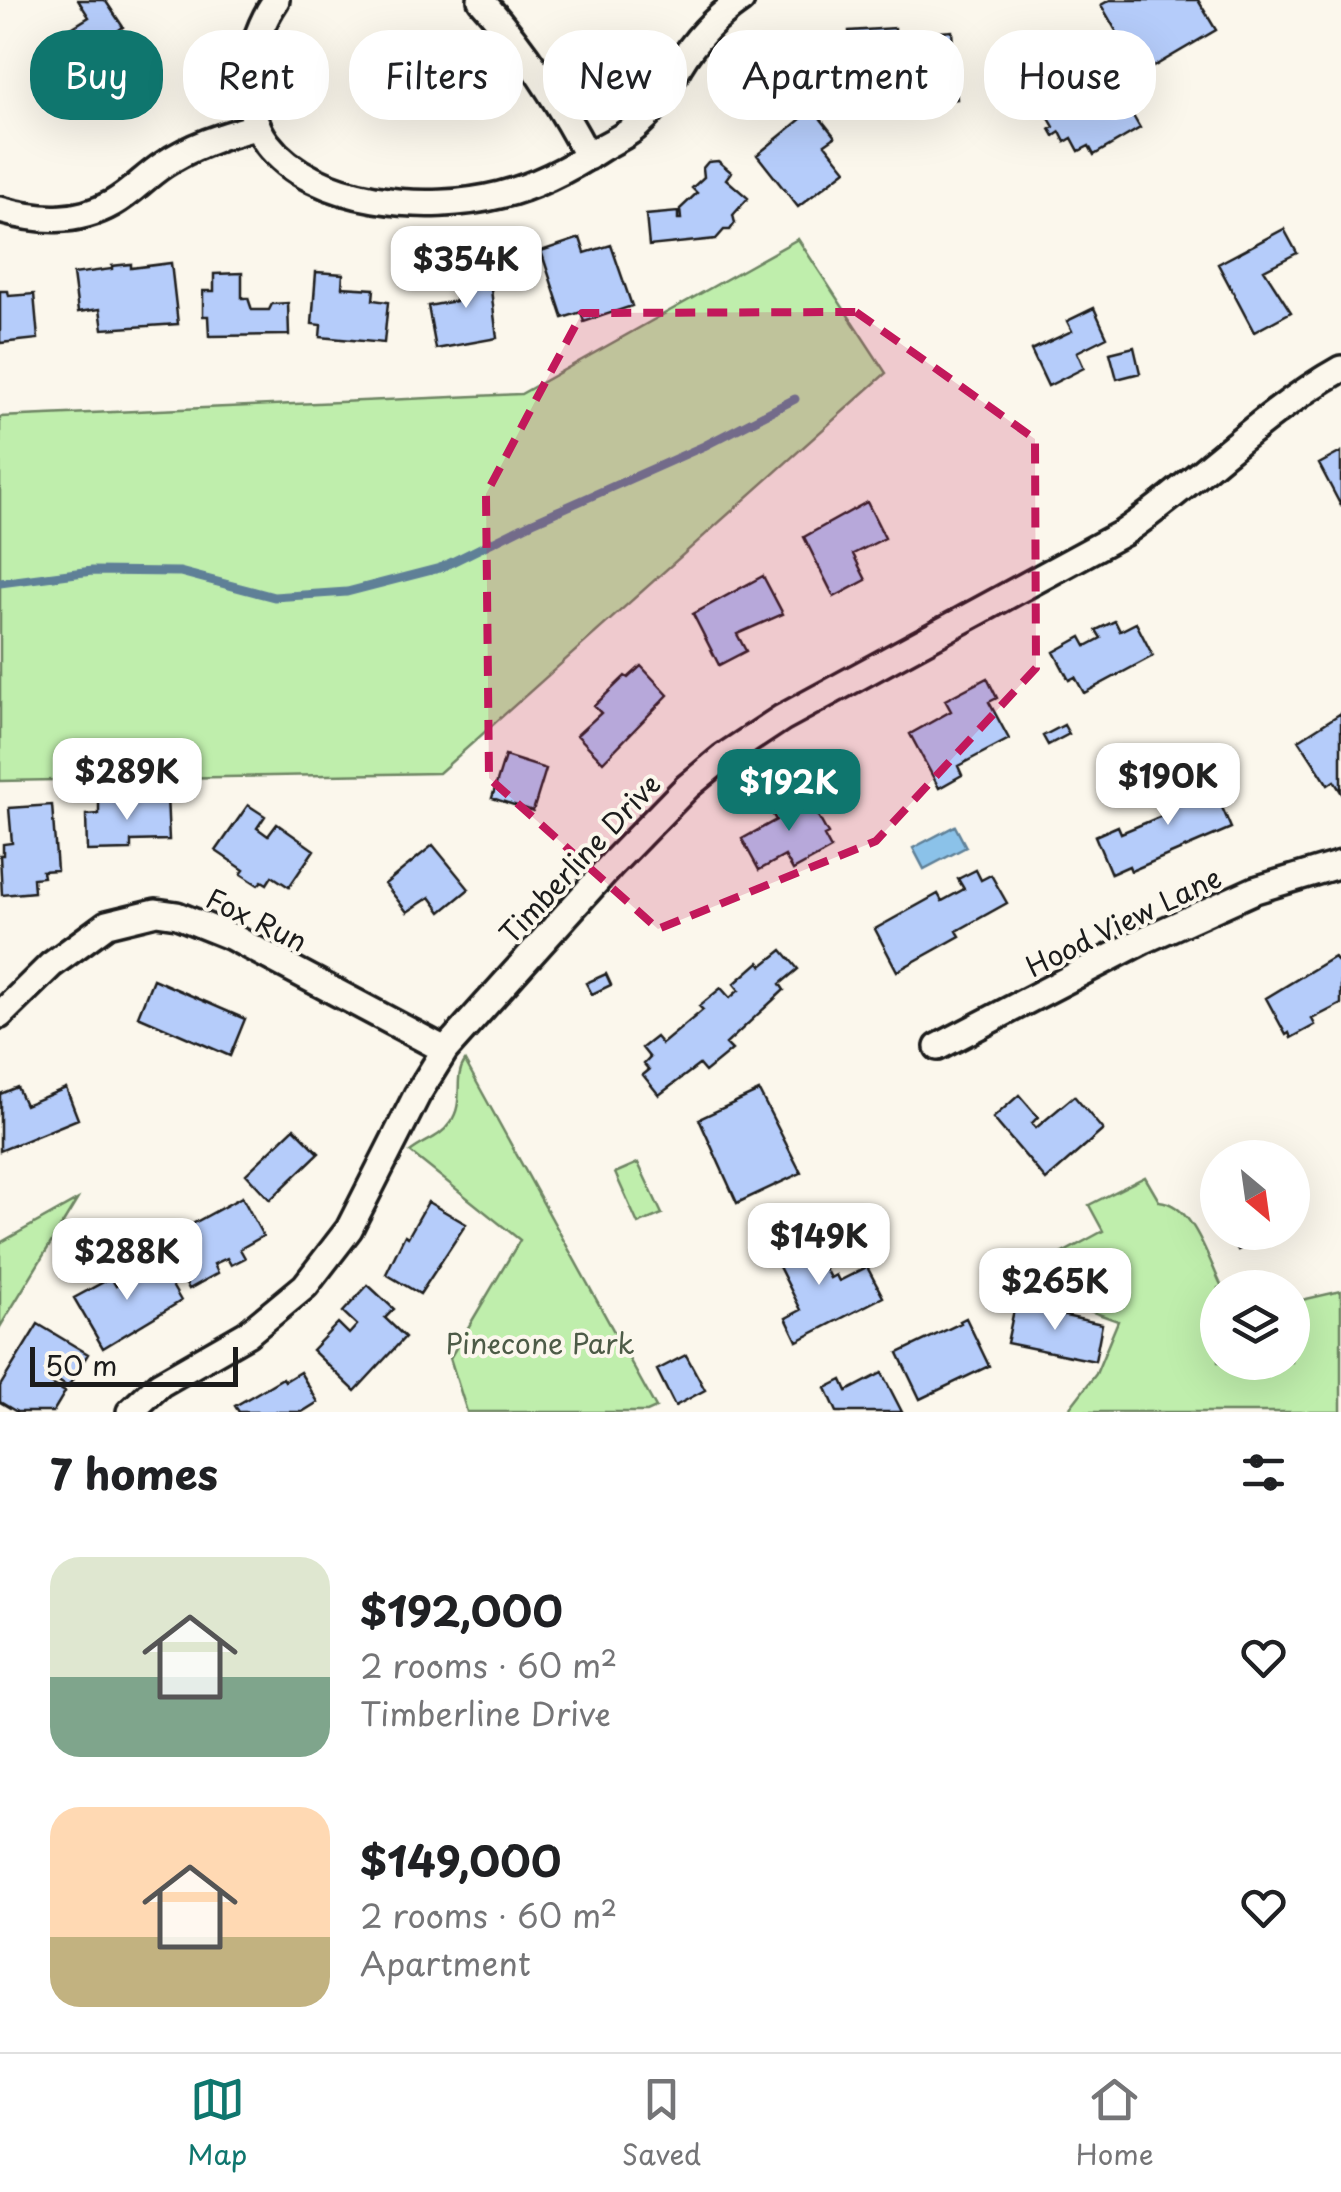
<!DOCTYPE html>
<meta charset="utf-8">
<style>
body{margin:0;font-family:"Playpen Sans",sans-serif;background:#f2f2f2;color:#202124;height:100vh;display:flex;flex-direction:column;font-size:38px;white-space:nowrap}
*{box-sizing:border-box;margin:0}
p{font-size:32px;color:#757577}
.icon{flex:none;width:55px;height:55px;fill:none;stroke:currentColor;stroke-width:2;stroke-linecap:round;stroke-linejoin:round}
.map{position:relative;height:1412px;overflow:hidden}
.drawer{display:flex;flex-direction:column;background:#fff;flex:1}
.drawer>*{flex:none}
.guide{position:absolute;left:30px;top:30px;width:1282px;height:90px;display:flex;gap:20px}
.needle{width:65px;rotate:151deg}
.controls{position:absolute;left:1200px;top:1140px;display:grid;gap:20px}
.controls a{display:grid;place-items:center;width:110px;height:110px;border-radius:50%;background:#fff;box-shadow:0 10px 40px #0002;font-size:50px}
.scale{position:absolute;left:30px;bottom:25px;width:208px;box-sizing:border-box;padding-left:10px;border:5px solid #1c1c1c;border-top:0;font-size:28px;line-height:35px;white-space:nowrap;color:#1c1c1c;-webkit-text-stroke:8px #fbf7ec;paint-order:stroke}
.price{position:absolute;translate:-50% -85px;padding:0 22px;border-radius:20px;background:#fff;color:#222;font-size:32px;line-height:65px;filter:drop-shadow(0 2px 5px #0008)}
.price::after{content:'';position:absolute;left:50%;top:60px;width:30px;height:22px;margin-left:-15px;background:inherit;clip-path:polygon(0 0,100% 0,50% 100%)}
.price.selected{background:#0f766e;color:#fff}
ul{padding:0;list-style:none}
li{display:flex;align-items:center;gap:30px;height:250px;padding:0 50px}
li span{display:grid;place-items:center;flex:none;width:280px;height:200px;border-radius:30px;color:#555}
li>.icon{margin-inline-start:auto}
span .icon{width:120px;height:120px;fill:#fffc;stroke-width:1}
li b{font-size:42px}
h2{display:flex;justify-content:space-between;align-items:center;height:120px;padding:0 50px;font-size:42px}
.pill{padding:0 35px;border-radius:40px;background:#fff;box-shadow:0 10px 40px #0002;font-size:35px;line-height:90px}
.pill.selected{background:#0f766e;color:#fff}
.dock{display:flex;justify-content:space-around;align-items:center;height:140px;border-top:2px solid #e0e0e0;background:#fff;font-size:28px;color:#757577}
.dock a{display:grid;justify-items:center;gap:5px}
.dock .selected{color:#0f766e}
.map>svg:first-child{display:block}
</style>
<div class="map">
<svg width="1341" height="1412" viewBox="0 0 1341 1412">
<rect width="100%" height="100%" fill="#fbf7ec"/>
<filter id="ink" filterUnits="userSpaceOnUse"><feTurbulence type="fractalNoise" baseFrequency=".01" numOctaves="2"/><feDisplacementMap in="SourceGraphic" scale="20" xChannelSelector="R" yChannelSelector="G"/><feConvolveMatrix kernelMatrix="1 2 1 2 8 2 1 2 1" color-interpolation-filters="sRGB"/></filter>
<g filter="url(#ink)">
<!-- green -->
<path fill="#bfeeac" stroke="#6e8564" stroke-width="2.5" d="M 798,239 L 886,373 L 439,773 L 0,781 L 0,417 L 521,394 Z
M 465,1061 L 656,1408 L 647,1412 L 467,1412 L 450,1358 L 520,1240 L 410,1152 C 423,1141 440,1138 450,1123 C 466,1101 452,1079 465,1061 Z
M 638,1163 L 662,1214 L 638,1224 L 615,1173 Z
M 1145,1177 L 1159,1201 C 1193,1204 1208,1259 1222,1287 L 1218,1288 L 1218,1362 L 1292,1362 L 1293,1302 L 1341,1291 L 1341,1412 L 1073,1412 L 1069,1409 L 1096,1374 L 1118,1321 L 1034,1291 L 1031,1276 L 1035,1268 L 1103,1231 L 1089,1205 Z
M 77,1200 L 0,1327 L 0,1243 Z"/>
<!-- water -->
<path fill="#8bc2e9" stroke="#5f8097" stroke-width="2.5" d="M 955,826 L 966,847 L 924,869 L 913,848 Z"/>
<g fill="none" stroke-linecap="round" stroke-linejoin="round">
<!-- stream -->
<path stroke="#5f8097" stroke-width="9" d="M 0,583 L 92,571 L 180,572 L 274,597 L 347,592 L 440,568 L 533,522 L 704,446 L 795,399"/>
</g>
<!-- building -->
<path fill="#b5ccfa" stroke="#1c1c1c" stroke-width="2.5" d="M 78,0 L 105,0 L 123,27 L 113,34 L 126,54 L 139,47 L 159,79 L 119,105 L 116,100 L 103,108 L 98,100 L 87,107 L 83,100 L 67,110 L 42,72 L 56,63 L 49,52 L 69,40 L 65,32 L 89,17 Z
M 1110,0 L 1198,0 L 1216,30 L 1141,74 L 1101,5 Z
M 895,28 L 895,35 L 952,31 L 957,99 L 889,104 L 887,71 L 852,73 L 849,31 Z
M 1110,76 L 1140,128 L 1094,155 L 1089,146 L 1079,151 L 1072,138 L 1065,142 L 1060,132 L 1054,136 L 1050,129 L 1054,127 L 1042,106 L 1073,89 L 1082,105 L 1091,100 L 1086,90 Z
M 813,109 L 835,137 L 825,144 L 846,170 L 798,207 L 757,155 Z
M 718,161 L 731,172 L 726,179 L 748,198 L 733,215 L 735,223 L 730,230 L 724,230 L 716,239 L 649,246 L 646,215 L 678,212 L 678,219 L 681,219 L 680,209 L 697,193 L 692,188 L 704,177 L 703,168 L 708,162 Z
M 1284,229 L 1297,253 L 1264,270 L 1291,312 L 1254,332 L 1218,264 Z
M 580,238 L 585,253 L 611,245 L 632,306 L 584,322 L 581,312 L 563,318 L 541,251 Z
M 171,263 L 178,324 L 103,329 L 100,309 L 78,312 L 73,274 L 112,269 L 112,266 L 131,264 L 131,268 Z
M 488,265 L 497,338 L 436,349 L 428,306 L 456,301 L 451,272 Z
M 316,272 L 343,274 L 342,287 L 374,289 L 373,300 L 388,302 L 384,343 L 320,337 L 321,325 L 312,324 Z
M 242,273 L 242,298 L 248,298 L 252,310 L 269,310 L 272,304 L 288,303 L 289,335 L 209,336 L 208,316 L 203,316 L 203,291 L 214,291 L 214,274 Z
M 0,291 L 8,291 L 9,296 L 34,294 L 38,339 L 0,343 Z
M 1094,308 L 1107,337 L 1077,352 L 1084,368 L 1048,386 L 1031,350 L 1072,331 L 1067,321 Z
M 1134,347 L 1140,373 L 1117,379 L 1110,353 Z
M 1341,452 L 1341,506 L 1319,464 Z
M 867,502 L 885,538 L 853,554 L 866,580 L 834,597 L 804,537 Z
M 763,576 L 783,614 L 737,634 L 746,651 L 719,665 L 693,614 Z
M 1115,621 L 1120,631 L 1136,623 L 1153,656 L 1084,693 L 1075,677 L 1069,680 L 1054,652 L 1081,637 L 1086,646 L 1101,638 L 1096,630 Z
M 641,666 L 668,695 L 603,762 L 577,735 L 601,713 L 594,706 L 625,676 L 628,678 Z
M 987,678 L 997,698 L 989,702 L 1009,739 L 958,766 L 962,775 L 939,788 L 910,734 L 951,711 L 945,700 Z
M 1341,713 L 1341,792 L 1334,781 L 1328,785 L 1299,740 Z
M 1064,725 L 1069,734 L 1048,745 L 1043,736 Z
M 505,756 L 546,769 L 533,811 L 492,798 Z
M 1213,775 L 1222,796 L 1218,798 L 1231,828 L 1131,871 L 1129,866 L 1111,874 L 1095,836 L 1118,826 L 1121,833 L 1164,815 L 1156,799 Z
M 803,789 L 828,834 L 824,836 L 831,849 L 793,870 L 785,856 L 759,870 L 742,839 L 776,820 L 769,808 Z
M 167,795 L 169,840 L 131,841 L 131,850 L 87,851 L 86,815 L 99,814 L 99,799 Z
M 52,805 L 57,870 L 42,871 L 43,877 L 33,878 L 34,892 L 2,895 L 0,855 L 3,855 L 3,844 L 12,843 L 9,808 Z
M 248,805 L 265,816 L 257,828 L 268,836 L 277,824 L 314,850 L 289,887 L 272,876 L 267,884 L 262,881 L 258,885 L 241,874 L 244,870 L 216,851 Z
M 433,845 L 469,889 L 441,912 L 430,897 L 407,912 L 385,884 Z
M 976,870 L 981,880 L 991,875 L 1007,903 L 957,931 L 960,936 L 897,971 L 875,929 L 938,894 L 942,901 L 964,889 L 958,879 Z
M 782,950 L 798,969 L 780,984 L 784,990 L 726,1044 L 732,1050 L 705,1072 L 699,1065 L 659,1095 L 643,1075 L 649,1070 L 644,1064 L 650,1058 L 642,1048 L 656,1037 L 662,1044 L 703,1010 L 699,1006 L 721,988 L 730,998 L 739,990 L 734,984 L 759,962 L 762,966 Z
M 1334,957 L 1337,961 L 1341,959 L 1341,1004 L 1312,1019 L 1315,1025 L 1291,1038 L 1289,1033 L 1286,1035 L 1266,998 Z
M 606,974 L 611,985 L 592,994 L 586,983 Z
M 153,979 L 245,1019 L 230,1056 L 138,1016 Z
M 17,1087 L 25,1105 L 66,1088 L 78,1119 L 0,1151 L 0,1094 Z
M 759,1091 L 801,1173 L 737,1203 L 699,1119 Z
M 1019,1095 L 1038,1117 L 1032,1123 L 1036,1128 L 1074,1096 L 1103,1130 L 1046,1180 L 993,1118 Z
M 294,1128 L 319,1153 L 270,1200 L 246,1174 Z
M 242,1197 L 263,1236 L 240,1249 L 245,1258 L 231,1265 L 227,1258 L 214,1264 L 218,1273 L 189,1289 L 163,1240 Z
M 428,1202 L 466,1224 L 420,1294 L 386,1274 L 405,1235 L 408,1237 Z
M 794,1229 L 810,1262 L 819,1257 L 830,1278 L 836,1275 L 839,1281 L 867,1267 L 883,1297 L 797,1341 L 786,1318 L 801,1310 L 767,1243 Z
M 1224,1232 L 1259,1232 L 1262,1239 L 1238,1250 L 1232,1238 L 1228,1240 Z
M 158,1261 L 181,1301 L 103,1348 L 74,1298 L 111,1278 L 116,1286 Z
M 368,1285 L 394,1309 L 385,1318 L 405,1337 L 355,1391 L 312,1350 L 338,1323 L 349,1334 L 357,1325 L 343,1312 Z
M 1015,1305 L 1102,1324 L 1095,1361 L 1007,1343 Z
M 966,1318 L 989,1366 L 920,1399 L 898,1353 L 961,1323 L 960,1321 Z
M 38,1324 L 88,1354 L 68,1387 L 55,1379 L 52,1384 L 65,1392 L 53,1412 L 17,1412 L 0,1402 L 0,1386 Z
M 686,1355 L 705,1390 L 675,1406 L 657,1370 Z
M 300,1372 L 318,1402 L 302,1412 L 239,1412 L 235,1406 L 283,1378 L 285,1381 Z
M 882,1373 L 902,1412 L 837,1412 L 826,1388 L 842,1380 L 847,1391 Z"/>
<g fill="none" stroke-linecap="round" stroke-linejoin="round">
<!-- minor casing -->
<g stroke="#1c1c1c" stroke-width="32">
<path id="minor" d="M 276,0 C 249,40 237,102 267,143 C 314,205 429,213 500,195 C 537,186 571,168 603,147 C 616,140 631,133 641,122 C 659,106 667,87 679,66 C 695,39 715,18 741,0
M 481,0 C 524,48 558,100 588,157
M 0,210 C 39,221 76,224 113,203 C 131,193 145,177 163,165 C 191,146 222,136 256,127
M 0,1015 L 51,965 L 107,924 L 156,912 L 177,915 L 232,937 L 445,1050
M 938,1047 L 1144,940 L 1255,890 L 1341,864
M 130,1412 L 160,1384 L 247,1334 L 305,1286 L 349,1229 L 417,1095 L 445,1050 L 612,864 L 687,787 L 723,757 L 782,718 L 1123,533 C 1197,482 1262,413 1341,369"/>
</g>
<!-- minor -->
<use href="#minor" stroke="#fbf7ec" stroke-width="25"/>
</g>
</g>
<!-- marked area -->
<path fill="#c2185b" fill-opacity="0.2" stroke="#c2185b" stroke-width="8" stroke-dasharray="20 12" stroke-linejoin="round" d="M 856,312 L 1035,439 L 1036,668 L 876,841 L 658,929 L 489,778 L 486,494 L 582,313 Z"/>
<g text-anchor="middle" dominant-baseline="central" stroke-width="8" stroke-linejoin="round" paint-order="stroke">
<!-- street labels -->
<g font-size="28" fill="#1c1c1c" stroke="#fbf7ec">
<text transform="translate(579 858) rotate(-47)">Timberline Drive</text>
<text transform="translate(257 919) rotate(26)">Fox Run</text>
<text transform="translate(1123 921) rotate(-26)">Hood View Lane</text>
</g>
<!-- park labels -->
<g font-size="28" fill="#4d5b47" stroke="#fbf7ec">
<text x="540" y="1342">Pinecone Park</text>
</g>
</g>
</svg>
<div class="controls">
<a><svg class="needle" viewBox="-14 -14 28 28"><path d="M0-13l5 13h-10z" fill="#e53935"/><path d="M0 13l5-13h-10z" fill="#757577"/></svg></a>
<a><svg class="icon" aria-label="layers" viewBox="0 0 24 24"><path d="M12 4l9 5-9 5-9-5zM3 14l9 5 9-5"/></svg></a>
</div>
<div class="scale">50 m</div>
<b class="price" style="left:466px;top:311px">$354K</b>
<b class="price" style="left:127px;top:823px">$289K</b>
<b class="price" style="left:1168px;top:828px">$190K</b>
<b class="price selected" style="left:789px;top:834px">$192K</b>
<b class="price" style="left:819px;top:1288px">$149K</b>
<b class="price" style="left:127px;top:1303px">$288K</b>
<b class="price" style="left:1055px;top:1333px">$265K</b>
<div class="guide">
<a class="pill selected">Buy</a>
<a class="pill">Rent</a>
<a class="pill">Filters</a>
<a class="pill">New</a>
<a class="pill">Apartment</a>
<a class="pill">House</a>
</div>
</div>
<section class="drawer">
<h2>7 homes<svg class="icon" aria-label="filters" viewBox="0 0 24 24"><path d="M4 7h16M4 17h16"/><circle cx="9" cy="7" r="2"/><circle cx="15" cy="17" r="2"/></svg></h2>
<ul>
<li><span style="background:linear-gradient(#dfe7d0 60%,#7fa58c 0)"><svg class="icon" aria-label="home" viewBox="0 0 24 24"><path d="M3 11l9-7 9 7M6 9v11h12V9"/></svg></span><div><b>$192,000</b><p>2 rooms · 60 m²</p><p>Timberline Drive</p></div><svg class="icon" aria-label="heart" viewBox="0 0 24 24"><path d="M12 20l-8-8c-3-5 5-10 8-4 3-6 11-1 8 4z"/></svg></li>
<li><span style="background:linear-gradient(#ffd9b3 65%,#c2b280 0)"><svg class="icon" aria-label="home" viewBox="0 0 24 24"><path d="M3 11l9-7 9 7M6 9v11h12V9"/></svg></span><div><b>$149,000</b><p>2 rooms · 60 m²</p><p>Apartment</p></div><svg class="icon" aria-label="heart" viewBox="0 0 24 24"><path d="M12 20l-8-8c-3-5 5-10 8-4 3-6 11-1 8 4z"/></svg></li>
</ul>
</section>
<nav class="dock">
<a class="selected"><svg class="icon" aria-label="map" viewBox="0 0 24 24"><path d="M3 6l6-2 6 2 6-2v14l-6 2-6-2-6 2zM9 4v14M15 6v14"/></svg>Map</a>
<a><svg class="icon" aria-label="saved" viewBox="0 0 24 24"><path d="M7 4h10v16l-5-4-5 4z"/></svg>Saved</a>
<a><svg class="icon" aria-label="home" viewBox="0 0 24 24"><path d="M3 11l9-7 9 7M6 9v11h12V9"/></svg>Home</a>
</nav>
